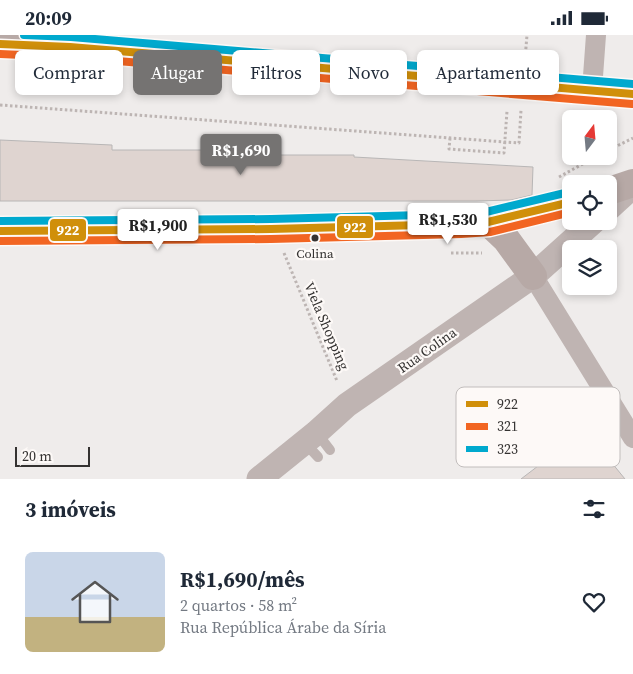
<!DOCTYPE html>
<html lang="pt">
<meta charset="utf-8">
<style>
body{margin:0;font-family:"Source Serif 4",serif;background:#f2f2f3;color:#1f2937;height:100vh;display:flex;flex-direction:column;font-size:19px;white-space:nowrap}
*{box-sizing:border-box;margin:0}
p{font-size:16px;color:#747a83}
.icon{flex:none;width:28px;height:28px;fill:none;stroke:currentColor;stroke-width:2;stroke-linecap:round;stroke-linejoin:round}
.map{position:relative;height:444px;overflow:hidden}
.panel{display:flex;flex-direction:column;background:#fff;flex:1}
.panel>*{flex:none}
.hud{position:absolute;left:15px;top:15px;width:604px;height:45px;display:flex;gap:10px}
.needle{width:32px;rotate:16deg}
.tools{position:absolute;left:562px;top:75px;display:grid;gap:10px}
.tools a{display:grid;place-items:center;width:55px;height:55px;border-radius:8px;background:#fff;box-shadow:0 2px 8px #0003;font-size:25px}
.scale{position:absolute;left:15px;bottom:12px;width:75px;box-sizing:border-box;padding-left:5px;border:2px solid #343231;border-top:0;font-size:14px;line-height:18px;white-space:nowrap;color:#343231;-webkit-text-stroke:4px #fdf9f7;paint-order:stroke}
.price{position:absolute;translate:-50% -42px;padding:0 11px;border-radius:5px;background:#fff;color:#222;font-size:16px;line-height:32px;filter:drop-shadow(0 1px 2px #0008)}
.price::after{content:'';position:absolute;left:50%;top:30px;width:15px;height:11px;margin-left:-8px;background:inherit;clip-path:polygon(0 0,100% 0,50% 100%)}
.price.on{background:#757372;color:#fff}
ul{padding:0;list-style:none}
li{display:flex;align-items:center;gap:15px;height:125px;padding:0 25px}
li span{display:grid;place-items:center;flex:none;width:140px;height:100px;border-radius:8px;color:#555}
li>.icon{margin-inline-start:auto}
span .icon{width:60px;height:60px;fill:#fffc;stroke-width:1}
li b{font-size:21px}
h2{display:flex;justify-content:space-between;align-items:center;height:60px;padding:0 25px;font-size:21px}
.pill{padding:0 18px;border-radius:8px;background:#fff;box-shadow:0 2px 8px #0003;font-size:18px;line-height:45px}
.pill.on{background:#757372;color:#fff}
.status{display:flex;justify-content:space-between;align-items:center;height:35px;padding:0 25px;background:#fff;direction:ltr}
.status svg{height:14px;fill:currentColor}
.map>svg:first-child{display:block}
</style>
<div class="status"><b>20:09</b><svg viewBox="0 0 49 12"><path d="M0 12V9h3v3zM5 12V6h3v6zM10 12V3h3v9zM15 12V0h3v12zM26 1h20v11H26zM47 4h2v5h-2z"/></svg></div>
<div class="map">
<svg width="633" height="444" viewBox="0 0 633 444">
<rect width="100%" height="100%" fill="#efeceb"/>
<!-- building -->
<path fill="#dfd4d0" stroke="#b8b6b6" d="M 0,105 L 112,110 L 112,115 L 278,115 L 278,120 L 354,120 L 354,122 L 533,132 L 532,160 L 511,165 L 476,166 L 0,166 Z
M 585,395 L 625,444 L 521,444 Z"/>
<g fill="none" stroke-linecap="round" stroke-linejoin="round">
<!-- path -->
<path stroke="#bdb5b3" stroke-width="3" stroke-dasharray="2.5 2.5" stroke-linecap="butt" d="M 525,24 L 527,0
M 0,70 L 519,108 L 521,75
M 450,103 L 449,114 L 504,118 L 507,76
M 609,115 L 633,103
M 559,142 L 597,121
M 284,218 L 337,346
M 451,218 L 482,218"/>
<!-- service -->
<path stroke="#bfb4b2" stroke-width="10" d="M 317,398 L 330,415
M 305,408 L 318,422"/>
<!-- minor -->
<path stroke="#bfb4b2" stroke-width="20" d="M 592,55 L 596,0
M 533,241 L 633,403"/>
<!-- tertiary -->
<path stroke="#bfb4b2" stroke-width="25" d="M 609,173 L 633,151
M 259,444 L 316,398 L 347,370 L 533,241 L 594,186"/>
<!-- secondary -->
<path stroke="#b7a9a6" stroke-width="28" d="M 0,9 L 70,12 L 633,59
M 609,156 L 633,148
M 488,187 L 506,204 L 533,241
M 0,196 L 271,194 L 460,189 L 488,187 L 571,167"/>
<!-- bus-1 casing -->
<g stroke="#fdf9f7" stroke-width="11">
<path id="bus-1" d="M 0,9 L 70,12 L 633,59
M 0,196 L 271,194 L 460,189 L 488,187 L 571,167"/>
</g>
<!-- bus-2 casing -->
<g stroke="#fdf9f7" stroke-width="11">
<path id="bus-2" d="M 0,19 L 69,22 L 632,69
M 0,206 L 271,204 L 461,199 L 490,197 L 571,177"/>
</g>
<!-- bus-3 casing -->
<g stroke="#fdf9f7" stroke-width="11">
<path id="bus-3" d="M 24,0 L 71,2 L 633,49
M 0,186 L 271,184 L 460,179 L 486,177 L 569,157"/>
</g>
<!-- bus-1 -->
<use href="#bus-1" stroke="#d08f0a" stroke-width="8"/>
<!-- bus-2 -->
<use href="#bus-2" stroke="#f26522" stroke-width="8"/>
<!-- bus-3 -->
<use href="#bus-3" stroke="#00a9ce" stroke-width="8"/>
</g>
<!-- markers -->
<circle fill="#343231" stroke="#fdf9f7" stroke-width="2" cx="315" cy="203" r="4.5"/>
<g text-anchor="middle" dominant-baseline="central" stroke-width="4.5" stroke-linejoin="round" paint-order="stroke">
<!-- bus labels -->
<g font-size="13" fill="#343231" stroke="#fdf9f7">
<text x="315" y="218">Colina</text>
</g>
<!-- street labels -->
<g font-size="14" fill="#343231" stroke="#fdf9f7">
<text transform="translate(327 291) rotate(67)">Viela Shopping</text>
<text transform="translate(427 315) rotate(-35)">Rua Colina</text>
</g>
</g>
<!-- legend -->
<rect x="456" y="352" width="164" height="80" rx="8" fill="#fdf9f7" stroke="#c1bdbc" stroke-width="1"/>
<rect x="466" y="366" width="22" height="6" fill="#d08f0a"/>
<rect x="466" y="388" width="22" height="7" fill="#f26522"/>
<rect x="466" y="411" width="22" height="6" fill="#00a9ce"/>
<g font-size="14" fill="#343231">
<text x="497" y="374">922</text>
<text x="497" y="396">321</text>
<text x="497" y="419">323</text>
</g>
<g stroke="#fdf9f7" stroke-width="2">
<rect x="336" y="180" width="38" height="24" rx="5" fill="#d08f0a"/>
<rect x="49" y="183" width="38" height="24" rx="5" fill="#d08f0a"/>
</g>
<g font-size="14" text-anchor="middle" font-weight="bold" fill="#fff">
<text x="355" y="197">922</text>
<text x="68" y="200">922</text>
</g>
</svg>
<div class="tools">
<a><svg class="needle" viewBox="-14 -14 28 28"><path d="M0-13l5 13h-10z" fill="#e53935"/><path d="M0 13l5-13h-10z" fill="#747a83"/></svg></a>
<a><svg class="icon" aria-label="locate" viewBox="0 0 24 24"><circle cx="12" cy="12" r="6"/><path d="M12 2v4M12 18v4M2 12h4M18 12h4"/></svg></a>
<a><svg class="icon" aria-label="layers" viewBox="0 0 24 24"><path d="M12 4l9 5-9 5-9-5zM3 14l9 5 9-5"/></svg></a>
</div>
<div class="scale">20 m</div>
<b class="price on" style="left:241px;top:141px">R$1,690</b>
<b class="price" style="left:448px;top:210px">R$1,530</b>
<b class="price" style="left:158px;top:216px">R$1,900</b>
<div class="hud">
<a class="pill">Comprar</a>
<a class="pill on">Alugar</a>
<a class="pill">Filtros</a>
<a class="pill">Novo</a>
<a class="pill">Apartamento</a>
</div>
</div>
<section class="panel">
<h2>3 imóveis<svg class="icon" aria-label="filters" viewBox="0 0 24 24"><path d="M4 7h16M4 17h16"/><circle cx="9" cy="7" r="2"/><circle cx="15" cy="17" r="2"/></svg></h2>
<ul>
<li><span style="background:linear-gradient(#c9d6e8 65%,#c2b280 0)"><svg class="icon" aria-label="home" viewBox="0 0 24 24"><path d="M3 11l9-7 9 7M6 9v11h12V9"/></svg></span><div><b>R$1,690/mês</b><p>2 quartos · 58 m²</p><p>Rua República Árabe da Síria</p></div><svg class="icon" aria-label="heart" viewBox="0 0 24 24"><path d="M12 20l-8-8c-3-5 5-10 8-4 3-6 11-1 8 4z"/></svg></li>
</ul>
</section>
